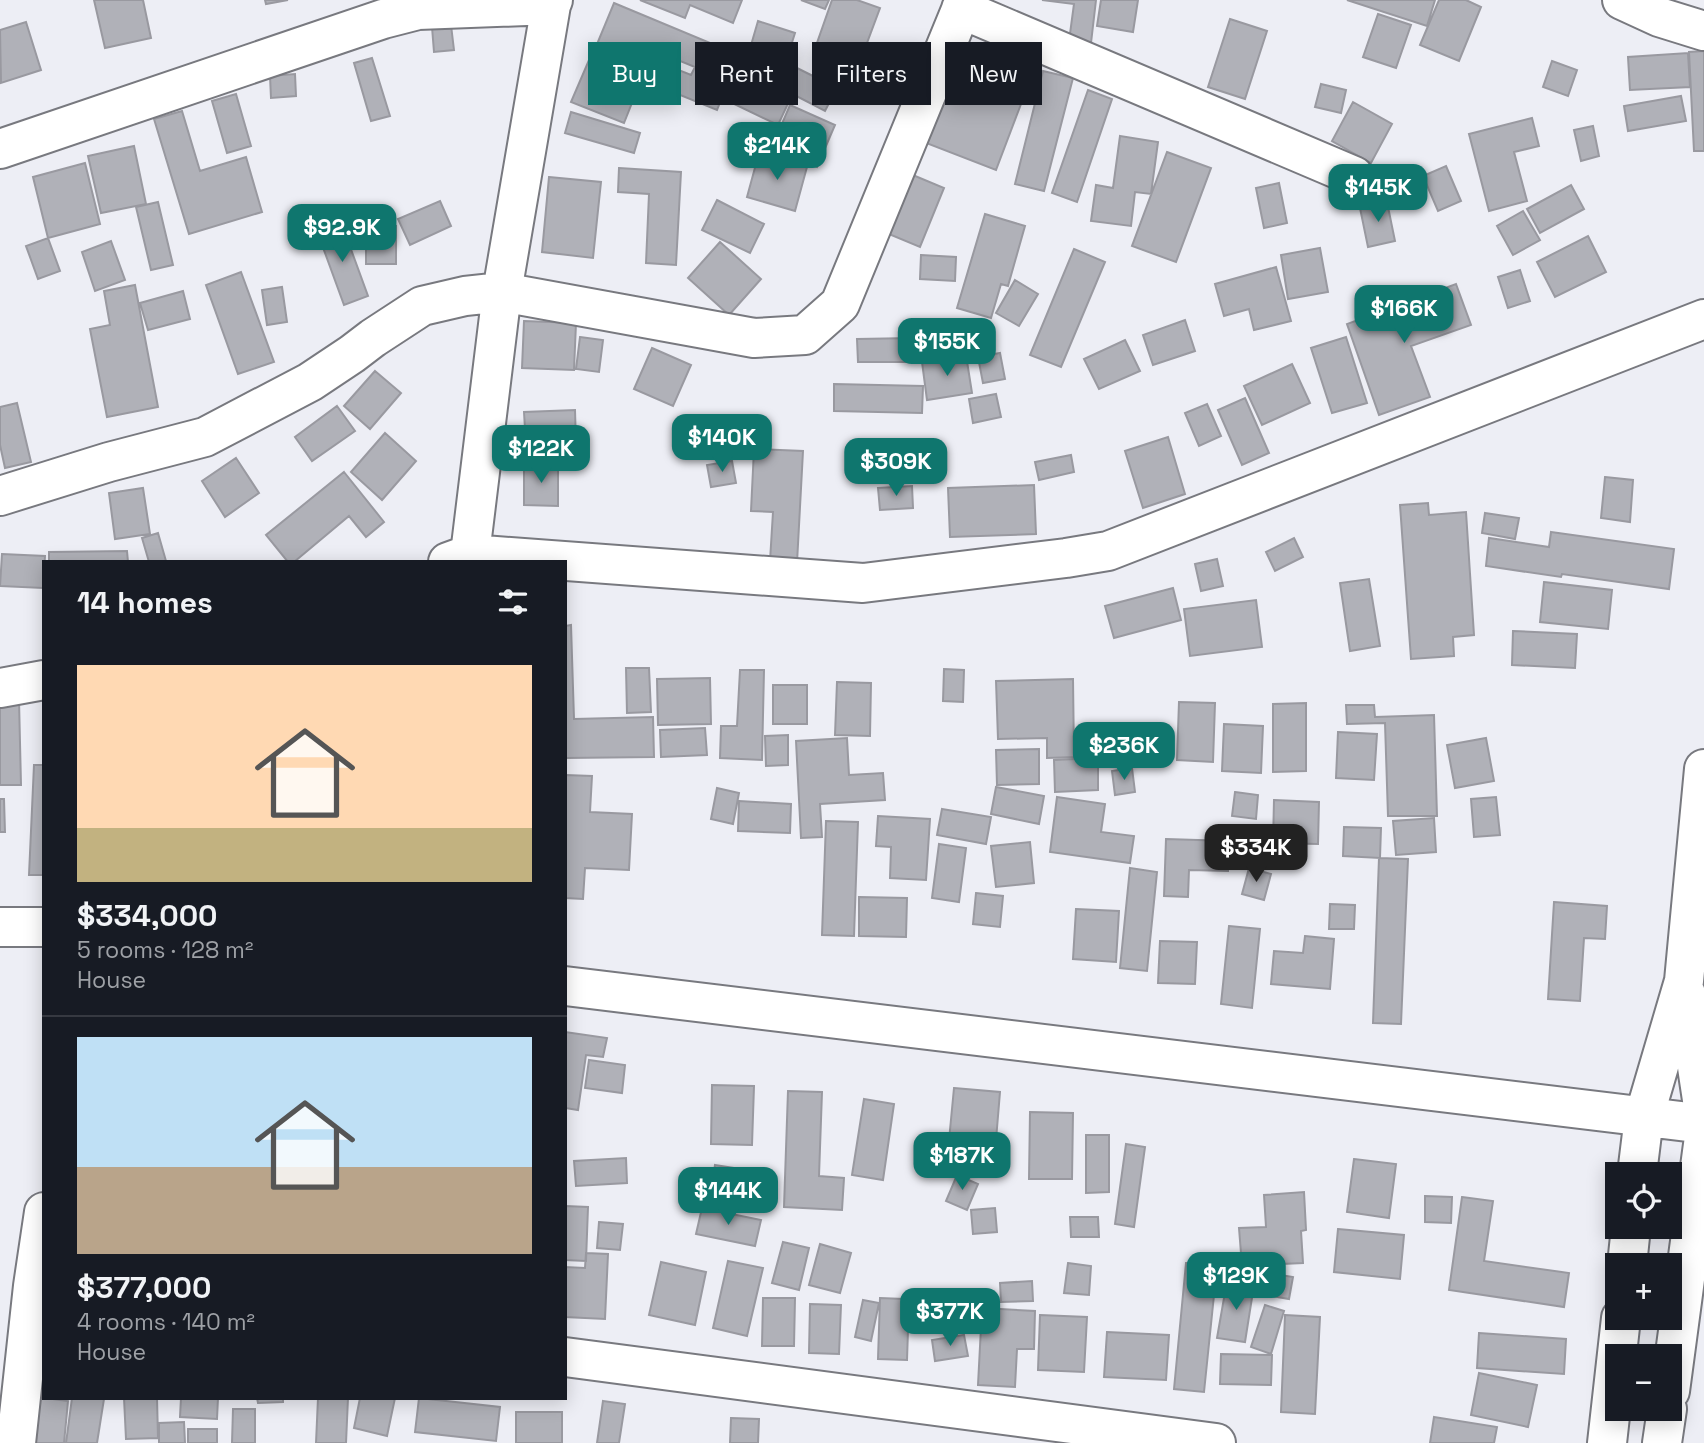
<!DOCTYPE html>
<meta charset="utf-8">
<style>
body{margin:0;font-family:"Space Grotesk",sans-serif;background:#242831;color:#f1f3f6;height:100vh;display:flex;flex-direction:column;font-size:26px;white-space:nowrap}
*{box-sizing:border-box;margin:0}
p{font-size:23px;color:#9ea1a6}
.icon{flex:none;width:38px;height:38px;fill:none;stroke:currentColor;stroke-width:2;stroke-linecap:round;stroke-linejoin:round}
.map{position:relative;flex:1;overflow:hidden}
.drawer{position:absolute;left:42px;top:560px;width:525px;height:840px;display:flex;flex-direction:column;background:#171b24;border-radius:0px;box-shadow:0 4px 18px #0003}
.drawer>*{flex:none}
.hud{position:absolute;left:588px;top:42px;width:665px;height:63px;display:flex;gap:14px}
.buttons{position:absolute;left:1605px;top:1162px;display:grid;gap:14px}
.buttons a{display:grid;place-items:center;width:77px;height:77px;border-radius:0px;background:#171b24;box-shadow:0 4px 18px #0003;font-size:35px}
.price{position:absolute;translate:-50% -60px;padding:0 16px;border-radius:14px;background:#0f766e;color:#fff;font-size:23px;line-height:46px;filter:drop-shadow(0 2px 4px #0008)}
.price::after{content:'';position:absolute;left:50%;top:42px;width:21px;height:16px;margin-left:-10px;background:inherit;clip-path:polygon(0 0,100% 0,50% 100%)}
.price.current{background:#222;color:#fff}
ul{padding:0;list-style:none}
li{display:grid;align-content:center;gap:14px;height:371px;padding:0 35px}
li+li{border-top:2px solid #363941}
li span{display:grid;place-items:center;height:217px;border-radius:0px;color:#555}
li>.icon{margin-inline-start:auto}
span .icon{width:126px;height:126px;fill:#fffc;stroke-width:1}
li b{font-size:30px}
h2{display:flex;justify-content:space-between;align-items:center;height:84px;padding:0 35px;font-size:30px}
.pill{padding:0 24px;border-radius:0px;background:#171b24;box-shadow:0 4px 18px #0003;font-size:24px;line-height:63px}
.pill.current{background:#0f766e;color:#fff}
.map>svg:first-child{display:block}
</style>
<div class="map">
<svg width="1704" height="1443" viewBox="0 0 1704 1443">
<rect width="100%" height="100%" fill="#edeef5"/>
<!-- building -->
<path fill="#b0b1b8" stroke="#9999a0" stroke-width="2" d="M 94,0 L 143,0 L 151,38 L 105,48 Z
M 265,0 L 288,0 L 266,4 Z
M 640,0 L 742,0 L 733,23 L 690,5 L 685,18 Z
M 801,0 L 829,0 L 825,9 Z
M 832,0 L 857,0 L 880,8 L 861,59 L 817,43 Z
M 1042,0 L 1096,0 L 1091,43 L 1069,41 L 1074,4 Z
M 1101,0 L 1138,0 L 1133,32 L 1097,26 Z
M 1347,0 L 1435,0 L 1427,26 Z
M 1439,0 L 1466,0 L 1481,7 L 1459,61 L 1420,45 Z
M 614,3 L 739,55 L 717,110 L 648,82 L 656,61 L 691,75 L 695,67 L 656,51 L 647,71 L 595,49 Z
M 1378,14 L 1411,25 L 1396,68 L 1363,57 Z
M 1230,19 L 1267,31 L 1245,99 L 1208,87 Z
M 758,21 L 795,33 L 783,71 L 747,59 Z
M 26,22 L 41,70 L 1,83 L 0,30 Z
M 451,25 L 454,50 L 434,52 L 432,27 Z
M 956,46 L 1032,75 L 996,170 L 921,141 Z
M 1704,51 L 1704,151 L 1694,151 L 1689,52 Z
M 1688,53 L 1690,87 L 1630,90 L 1628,57 Z
M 372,58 L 390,116 L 371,121 L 354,63 Z
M 589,60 L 641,80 L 624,123 L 571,102 Z
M 1552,61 L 1577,70 L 1568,96 L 1543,87 Z
M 793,66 L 837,88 L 825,111 L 781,88 Z
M 742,71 L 792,95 L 778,125 L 728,101 Z
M 1043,71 L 1073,78 L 1044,191 L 1015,184 Z
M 295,74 L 296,96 L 271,98 L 270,76 Z
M 1321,84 L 1346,90 L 1341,113 L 1315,107 Z
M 1088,90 L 1112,99 L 1077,202 L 1052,193 Z
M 236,94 L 251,146 L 227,153 L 212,101 Z
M 1681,96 L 1686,121 L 1628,131 L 1624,106 Z
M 1353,102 L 1392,124 L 1371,163 L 1332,141 Z
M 790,105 L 835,125 L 817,167 L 772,147 Z
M 182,111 L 200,171 L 246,157 L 262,212 L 189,234 L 154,119 Z
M 571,112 L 640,133 L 634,153 L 565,133 Z
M 1532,118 L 1539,146 L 1514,152 L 1527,201 L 1489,211 L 1469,134 Z
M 1593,126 L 1599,156 L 1581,161 L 1574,130 Z
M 1120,136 L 1158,142 L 1151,194 L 1135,192 L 1131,226 L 1091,221 L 1096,185 L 1113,188 Z
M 134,146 L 146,204 L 101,213 L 88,156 Z
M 1167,152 L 1211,168 L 1176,262 L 1132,246 Z
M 759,153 L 807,167 L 795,211 L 747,197 Z
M 85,163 L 100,224 L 48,238 L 33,177 Z
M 1446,166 L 1461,201 L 1438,211 L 1423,176 Z
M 619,168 L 681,172 L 676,265 L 646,263 L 649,194 L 618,192 Z
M 908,173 L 944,188 L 920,247 L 884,232 Z
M 549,177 L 601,182 L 593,258 L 542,252 Z
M 1279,183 L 1287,223 L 1264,228 L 1256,188 Z
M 1571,185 L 1584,209 L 1540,233 L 1527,209 Z
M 717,200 L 764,224 L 750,253 L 702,230 Z
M 440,201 L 451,226 L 410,245 L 398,219 Z
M 158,202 L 173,265 L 151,270 L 136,207 Z
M 1387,202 L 1395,241 L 1368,247 L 1360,208 Z
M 1523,211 L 1540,240 L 1513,255 L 1497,226 Z
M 985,214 L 1025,226 L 1008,286 L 1001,284 L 991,318 L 957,308 Z
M 341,222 L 368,296 L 344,305 L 317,231 Z
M 366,226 L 396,226 L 396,264 L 366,264 Z
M 1588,236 L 1606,272 L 1555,297 L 1537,262 Z
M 48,238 L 60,271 L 38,279 L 26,246 Z
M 111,241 L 125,280 L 95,291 L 82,252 Z
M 720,242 L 761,279 L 729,315 L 688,278 Z
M 1320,248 L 1328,292 L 1288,299 L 1281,255 Z
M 1074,249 L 1105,262 L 1061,367 L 1030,355 Z
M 921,255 L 956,257 L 955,281 L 920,279 Z
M 1276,267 L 1291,321 L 1254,330 L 1249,309 L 1224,316 L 1215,284 Z
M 1520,270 L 1530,301 L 1508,308 L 1498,277 Z
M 241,272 L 274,362 L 238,374 L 206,285 Z
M 1015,280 L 1038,294 L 1019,326 L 996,313 Z
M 1456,284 L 1471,325 L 1411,346 L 1430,397 L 1379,415 L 1347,324 Z
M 135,285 L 158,407 L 107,417 L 90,329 L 110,325 L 104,291 Z
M 282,287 L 287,322 L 267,325 L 262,290 Z
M 183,291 L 190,319 L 148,330 L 140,303 Z
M 1185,320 L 1195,351 L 1153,365 L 1143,335 Z
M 524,321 L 576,323 L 574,370 L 522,368 Z
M 580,337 L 603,340 L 599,372 L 576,369 Z
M 1346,337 L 1367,403 L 1332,413 L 1311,348 Z
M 913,338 L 913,362 L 858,362 L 857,339 Z
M 1125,340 L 1140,371 L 1099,389 L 1084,359 Z
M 652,348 L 691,365 L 673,406 L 634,389 Z
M 1000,353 L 1005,379 L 983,383 L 978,357 Z
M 966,355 L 972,393 L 927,400 L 922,362 Z
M 1292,364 L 1310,403 L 1262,425 L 1244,386 Z
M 375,371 L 401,393 L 370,429 L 344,406 Z
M 834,384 L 923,386 L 922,413 L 834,411 Z
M 996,394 L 1001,417 L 973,423 L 969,399 Z
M 1245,398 L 1269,453 L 1242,465 L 1218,410 Z
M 17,403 L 31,462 L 5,468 L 0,445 L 0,407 Z
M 1207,404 L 1221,436 L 1199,446 L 1185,413 Z
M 337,406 L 355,431 L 312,461 L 295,437 Z
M 575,410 L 576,444 L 526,446 L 524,412 Z
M 385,433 L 416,461 L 382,500 L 351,472 Z
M 1168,437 L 1185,494 L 1143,508 L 1125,451 Z
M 754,449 L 803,451 L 797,563 L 770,561 L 773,512 L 751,511 Z
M 1071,455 L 1074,472 L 1039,480 L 1035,462 Z
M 236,458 L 259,493 L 225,517 L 202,481 Z
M 732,461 L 736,483 L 711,487 L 707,465 Z
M 524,464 L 558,464 L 558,506 L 524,505 Z
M 344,472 L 384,522 L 366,537 L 349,516 L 294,562 L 288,562 L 266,535 Z
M 1605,477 L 1633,480 L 1630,522 L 1601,518 Z
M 1034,485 L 1036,534 L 950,537 L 948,488 Z
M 912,486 L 913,508 L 880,510 L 878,488 Z
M 143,488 L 150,534 L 115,539 L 109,493 Z
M 1428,503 L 1429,515 L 1466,512 L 1474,635 L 1453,637 L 1454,656 L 1411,659 L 1400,505 Z
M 1485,513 L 1519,518 L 1515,539 L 1482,533 Z
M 1551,532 L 1674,549 L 1669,589 L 1562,574 L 1561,577 L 1486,566 L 1489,538 L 1549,547 Z
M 158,533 L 166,561 L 149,562 L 142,538 Z
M 1294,538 L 1303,557 L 1275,571 L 1266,552 Z
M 127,551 L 128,562 L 49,562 L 49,552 Z
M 2,554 L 45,556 L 43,588 L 0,586 Z
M 1217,559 L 1223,586 L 1201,591 L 1195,564 Z
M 1369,579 L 1380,646 L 1350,651 L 1340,583 Z
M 1544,582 L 1612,590 L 1608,629 L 1540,622 Z
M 1173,588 L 1181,620 L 1114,638 L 1105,606 Z
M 1256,600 L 1262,647 L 1190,656 L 1184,609 Z
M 571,625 L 574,719 L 653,717 L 654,757 L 565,758 L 565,626 Z
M 1513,631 L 1577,634 L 1575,668 L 1512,665 Z
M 626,668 L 649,668 L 651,712 L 627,713 Z
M 944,669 L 964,670 L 963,702 L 943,701 Z
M 740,670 L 764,670 L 762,760 L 720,758 L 721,726 L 737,726 Z
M 710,678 L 711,724 L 658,725 L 657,679 Z
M 1073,679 L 1074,757 L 1047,758 L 1047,738 L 998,739 L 996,681 Z
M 837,682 L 871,683 L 870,736 L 835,735 Z
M 773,685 L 807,685 L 807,724 L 773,724 Z
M 19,700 L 21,785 L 0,785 L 0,701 Z
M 1179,702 L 1215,703 L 1213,762 L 1177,760 Z
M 1306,703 L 1306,771 L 1273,772 L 1273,704 Z
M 1346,705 L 1374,705 L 1375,717 L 1434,715 L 1437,816 L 1388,816 L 1385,723 L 1347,724 Z
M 1224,724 L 1263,726 L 1261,773 L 1222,771 Z
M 705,728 L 707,755 L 661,757 L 660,730 Z
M 1338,732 L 1377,734 L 1374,780 L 1336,778 Z
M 788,735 L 788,765 L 766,766 L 765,736 Z
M 1135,736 L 1136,765 L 1112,766 L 1111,738 Z
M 847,738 L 849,775 L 883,773 L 885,800 L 820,804 L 822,837 L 801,838 L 796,741 Z
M 1486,738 L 1494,781 L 1455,788 L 1447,745 Z
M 1039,749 L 1039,784 L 997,785 L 996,750 Z
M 1098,758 L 1098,790 L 1055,792 L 1054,760 Z
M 34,765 L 44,765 L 44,875 L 29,875 Z
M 1132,768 L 1135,792 L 1115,795 L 1112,771 Z
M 565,775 L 592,776 L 590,812 L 632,814 L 629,870 L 585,868 L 583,899 L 565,898 Z
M 996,787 L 1044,796 L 1039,824 L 991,814 Z
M 717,788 L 739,793 L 733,824 L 711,819 Z
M 1235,792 L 1258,795 L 1256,819 L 1232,816 Z
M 1057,797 L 1105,804 L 1101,832 L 1134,836 L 1130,863 L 1050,852 Z
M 1496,797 L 1500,835 L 1474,837 L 1471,799 Z
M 0,799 L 4,799 L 5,832 L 0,832 Z
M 1274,800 L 1319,802 L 1318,844 L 1273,843 Z
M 739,801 L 791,804 L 790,833 L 738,831 Z
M 942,809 L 991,817 L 986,844 L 937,835 Z
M 878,816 L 930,819 L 926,880 L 890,878 L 891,847 L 876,846 Z
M 1434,818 L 1436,852 L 1396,855 L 1393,821 Z
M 826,821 L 858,822 L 854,936 L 822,935 Z
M 1344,827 L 1381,828 L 1380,858 L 1343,856 Z
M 1166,839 L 1229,841 L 1228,871 L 1189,870 L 1188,897 L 1164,896 Z
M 1030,842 L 1034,883 L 996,887 L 991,846 Z
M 939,844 L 966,848 L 959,902 L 932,898 Z
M 1379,858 L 1408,859 L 1401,1024 L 1373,1023 Z
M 1130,868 L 1157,872 L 1147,971 L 1120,968 Z
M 1249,868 L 1271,874 L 1264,900 L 1242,894 Z
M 976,893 L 1003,896 L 1000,927 L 973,924 Z
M 859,897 L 907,898 L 906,937 L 859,936 Z
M 1554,902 L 1607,906 L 1605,939 L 1584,938 L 1580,1001 L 1548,999 Z
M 1330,904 L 1355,905 L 1354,929 L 1329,929 Z
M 1076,909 L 1119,911 L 1116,962 L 1073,959 Z
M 1229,926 L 1260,929 L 1252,1008 L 1221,1004 Z
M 1305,936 L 1334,939 L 1330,989 L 1271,984 L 1274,951 L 1303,953 Z
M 1160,941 L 1197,942 L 1195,984 L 1158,983 Z
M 565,1032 L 607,1038 L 603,1057 L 586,1055 L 578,1110 L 565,1108 Z
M 589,1060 L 625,1065 L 622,1093 L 585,1088 Z
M 712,1085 L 754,1086 L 752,1145 L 711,1144 Z
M 954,1088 L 1000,1092 L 993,1176 L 946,1172 Z
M 788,1091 L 822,1092 L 819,1176 L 844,1178 L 842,1210 L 784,1207 Z
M 864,1099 L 894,1104 L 883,1180 L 852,1175 Z
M 1030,1112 L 1073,1113 L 1072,1179 L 1029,1179 Z
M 1086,1135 L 1109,1135 L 1109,1192 L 1086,1193 Z
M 1126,1144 L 1145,1147 L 1134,1227 L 1115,1224 Z
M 626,1158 L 627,1183 L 576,1186 L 574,1161 Z
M 1354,1159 L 1396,1164 L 1389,1218 L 1347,1212 Z
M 715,1165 L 766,1173 L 762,1201 L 711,1193 Z
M 957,1175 L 978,1184 L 967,1210 L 946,1201 Z
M 1304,1192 L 1306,1230 L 1301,1231 L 1303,1263 L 1242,1266 L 1239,1228 L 1266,1227 L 1264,1195 Z
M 1425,1196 L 1452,1197 L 1451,1223 L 1425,1222 Z
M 1462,1197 L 1493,1201 L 1484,1261 L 1569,1273 L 1564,1307 L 1449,1290 Z
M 565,1206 L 588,1207 L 586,1261 L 565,1260 Z
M 702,1208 L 761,1220 L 755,1246 L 696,1234 Z
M 995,1208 L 997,1232 L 973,1234 L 971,1210 Z
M 1070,1217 L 1098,1217 L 1099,1237 L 1071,1237 Z
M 599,1222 L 623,1224 L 620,1250 L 597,1248 Z
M 1338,1229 L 1404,1235 L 1400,1279 L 1334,1272 Z
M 783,1242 L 809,1248 L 799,1290 L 772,1283 Z
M 820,1244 L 851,1253 L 840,1293 L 809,1285 Z
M 586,1253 L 608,1254 L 605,1319 L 565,1317 L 565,1267 L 585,1268 Z
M 728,1261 L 763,1268 L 747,1336 L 713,1328 Z
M 661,1262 L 706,1272 L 695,1325 L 649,1315 Z
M 1068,1263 L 1091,1266 L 1089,1295 L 1064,1293 Z
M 1186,1263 L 1217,1266 L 1204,1392 L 1174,1389 Z
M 1263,1272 L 1293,1277 L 1289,1299 L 1259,1294 Z
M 1032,1281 L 1033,1301 L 1001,1302 L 1000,1283 Z
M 1227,1281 L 1254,1285 L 1245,1342 L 1217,1338 Z
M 763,1298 L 795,1298 L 794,1346 L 762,1346 Z
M 880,1298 L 976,1302 L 975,1332 L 908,1330 L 907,1360 L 878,1359 Z
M 863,1300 L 879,1303 L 871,1341 L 855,1337 Z
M 810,1304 L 841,1305 L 839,1354 L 809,1353 Z
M 1265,1305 L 1284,1311 L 1271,1354 L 1251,1347 Z
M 982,1308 L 1035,1311 L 1034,1349 L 1017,1349 L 1015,1387 L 978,1385 Z
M 1040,1315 L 1087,1317 L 1084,1372 L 1038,1370 Z
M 1285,1315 L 1320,1317 L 1315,1414 L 1281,1412 Z
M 1107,1332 L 1169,1335 L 1166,1380 L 1104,1377 Z
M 1479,1333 L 1566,1339 L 1564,1374 L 1477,1368 Z
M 964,1335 L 968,1356 L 935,1361 L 932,1340 Z
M 1221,1354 L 1272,1355 L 1271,1385 L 1220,1384 Z
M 1479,1373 L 1537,1385 L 1528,1427 L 1471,1415 Z
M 37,1397 L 68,1401 L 64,1443 L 32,1443 Z
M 72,1398 L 104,1399 L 97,1443 L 66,1443 Z
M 124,1398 L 157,1398 L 158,1438 L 126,1439 Z
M 181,1398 L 218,1398 L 217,1419 L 180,1417 Z
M 257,1398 L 283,1398 L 283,1402 L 258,1403 Z
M 318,1398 L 348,1398 L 346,1443 L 316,1443 Z
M 360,1398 L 395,1398 L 387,1436 L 354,1428 Z
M 419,1398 L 500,1407 L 496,1441 L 415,1432 Z
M 603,1401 L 625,1404 L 619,1443 L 597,1443 Z
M 233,1409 L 255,1409 L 255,1443 L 232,1443 Z
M 516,1412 L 562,1412 L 562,1443 L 516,1443 Z
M 1434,1417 L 1497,1427 L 1494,1443 L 1430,1443 Z
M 731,1418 L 759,1419 L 758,1443 L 730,1443 Z
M 184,1422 L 185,1443 L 159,1443 L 159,1423 Z
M 188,1429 L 217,1429 L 217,1443 L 188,1443 Z"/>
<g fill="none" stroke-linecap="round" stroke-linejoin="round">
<!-- minor casing -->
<g stroke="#78797f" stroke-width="42">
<path id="minor" d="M 1622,0 L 1659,17 L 1704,31
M 961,9 L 1354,176
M 0,149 L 383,19 L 418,10 L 551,5
M 0,496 L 109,462 L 205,437 L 310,382 L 352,354 L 373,338 L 422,306 L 465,296 L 502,292 L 754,338 L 805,335 L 840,304 L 965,0
M 470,554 L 502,292 L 551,5 L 553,0
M 448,562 L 470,554 L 863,583 L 1066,558 L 1108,551 L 1704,319
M 0,688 L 44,680
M 0,927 L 44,927
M 565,986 L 1704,1124
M 1686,994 L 1704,1113
M 1637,1174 L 1644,1117 L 1684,981 L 1704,769
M 1627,1265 L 1631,1227
M 565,1357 L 1216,1443
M 1670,1391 L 1704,1137
M 16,1443 L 33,1286 L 44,1212
M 1607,1443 L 1621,1318
M 1662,1443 L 1667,1409"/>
</g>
<!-- minor -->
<use href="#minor" stroke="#fff" stroke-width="38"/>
</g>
</svg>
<div class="buttons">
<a><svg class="icon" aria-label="locate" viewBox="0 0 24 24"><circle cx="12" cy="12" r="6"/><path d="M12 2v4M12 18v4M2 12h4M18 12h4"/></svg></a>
<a>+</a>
<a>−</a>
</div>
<b class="price" style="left:777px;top:182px">$214K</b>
<b class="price" style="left:1378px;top:224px">$145K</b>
<b class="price" style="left:342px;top:264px">$92.9K</b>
<b class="price" style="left:1404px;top:345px">$166K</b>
<b class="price" style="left:947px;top:378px">$155K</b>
<b class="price" style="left:722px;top:474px">$140K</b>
<b class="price" style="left:541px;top:485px">$122K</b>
<b class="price" style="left:896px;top:498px">$309K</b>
<b class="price" style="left:1124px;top:782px">$236K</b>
<b class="price current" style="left:1256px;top:884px">$334K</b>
<b class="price" style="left:962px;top:1192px">$187K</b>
<b class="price" style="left:728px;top:1227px">$144K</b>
<b class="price" style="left:1236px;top:1312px">$129K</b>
<b class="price" style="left:950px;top:1348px">$377K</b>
<div class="hud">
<a class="pill current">Buy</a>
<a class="pill">Rent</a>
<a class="pill">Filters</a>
<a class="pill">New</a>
</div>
<section class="drawer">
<h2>14 homes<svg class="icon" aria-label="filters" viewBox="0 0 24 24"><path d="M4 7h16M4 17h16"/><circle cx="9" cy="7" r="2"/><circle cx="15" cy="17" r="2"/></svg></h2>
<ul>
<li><span style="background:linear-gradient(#ffd9b3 75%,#c2b280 0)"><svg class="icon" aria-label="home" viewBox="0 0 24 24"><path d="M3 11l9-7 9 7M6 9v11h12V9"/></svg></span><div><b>$334,000</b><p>5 rooms · 128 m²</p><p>House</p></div></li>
<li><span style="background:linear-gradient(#bfe0f5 60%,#b9a48a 0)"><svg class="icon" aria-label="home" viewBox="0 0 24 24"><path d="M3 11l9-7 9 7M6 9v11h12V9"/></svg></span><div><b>$377,000</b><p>4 rooms · 140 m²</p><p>House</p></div></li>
</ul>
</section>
</div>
